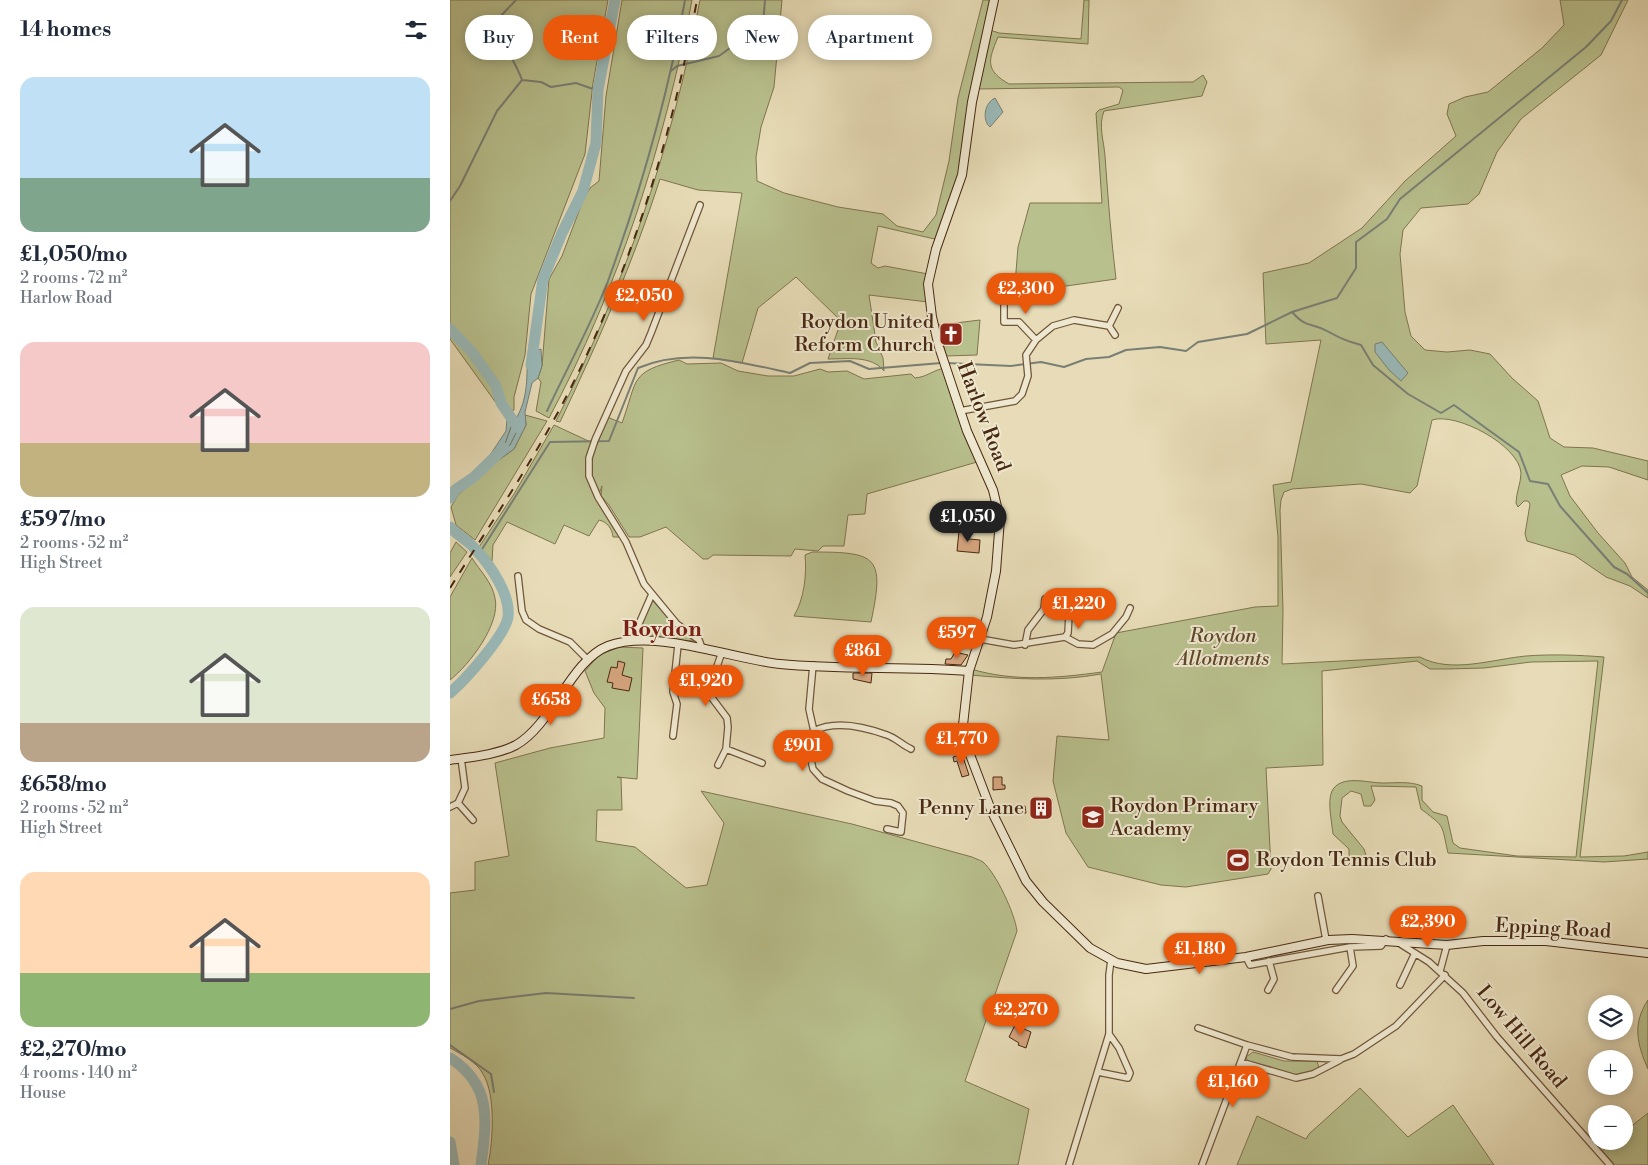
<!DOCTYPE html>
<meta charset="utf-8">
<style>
body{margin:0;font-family:"Libre Bodoni",serif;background:#f2f2f3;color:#1f2937;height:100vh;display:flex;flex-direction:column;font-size:19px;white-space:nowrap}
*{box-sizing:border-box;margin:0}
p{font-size:16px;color:#747a83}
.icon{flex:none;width:28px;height:28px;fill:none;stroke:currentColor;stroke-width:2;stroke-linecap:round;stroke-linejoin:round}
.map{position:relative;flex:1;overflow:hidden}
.panel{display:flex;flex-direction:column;background:#fff;width:450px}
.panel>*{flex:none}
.top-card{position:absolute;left:15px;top:15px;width:475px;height:45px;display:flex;gap:10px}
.buttons{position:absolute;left:1138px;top:995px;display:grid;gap:10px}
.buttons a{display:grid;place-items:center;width:45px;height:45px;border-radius:50%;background:#fff;box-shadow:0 2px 12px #0003;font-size:25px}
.price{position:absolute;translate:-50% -42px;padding:0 11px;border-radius:18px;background:#ea580c;color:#fff;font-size:16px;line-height:32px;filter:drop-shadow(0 1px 2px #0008)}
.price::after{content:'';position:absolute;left:50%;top:30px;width:15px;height:11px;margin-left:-8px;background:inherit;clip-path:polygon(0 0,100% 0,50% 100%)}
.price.on{background:#222;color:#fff}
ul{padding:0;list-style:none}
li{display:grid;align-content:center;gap:10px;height:265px;padding:0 20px}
li span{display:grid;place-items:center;height:155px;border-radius:15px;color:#555}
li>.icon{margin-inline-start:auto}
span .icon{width:90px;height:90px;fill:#fffc;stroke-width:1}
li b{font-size:21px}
h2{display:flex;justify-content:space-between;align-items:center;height:60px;padding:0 20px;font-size:21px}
.pill{padding:0 18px;border-radius:22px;background:#fff;box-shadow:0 2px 12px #0003;font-size:18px;line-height:45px}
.pill.on{background:#ea580c;color:#fff}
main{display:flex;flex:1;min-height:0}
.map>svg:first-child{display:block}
</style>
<main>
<section class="panel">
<h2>14 homes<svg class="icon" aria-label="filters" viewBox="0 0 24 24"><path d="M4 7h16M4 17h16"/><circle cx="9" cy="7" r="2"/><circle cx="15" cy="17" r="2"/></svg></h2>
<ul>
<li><span style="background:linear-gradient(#bfe0f5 65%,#7fa58c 0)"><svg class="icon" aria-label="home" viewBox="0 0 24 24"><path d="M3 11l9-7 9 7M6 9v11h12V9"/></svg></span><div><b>£1,050/mo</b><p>2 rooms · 72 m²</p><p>Harlow Road</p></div></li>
<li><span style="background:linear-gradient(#f6c9c9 65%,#c2b280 0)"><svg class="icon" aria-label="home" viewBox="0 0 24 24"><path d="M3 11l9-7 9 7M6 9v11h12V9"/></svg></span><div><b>£597/mo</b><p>2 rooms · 52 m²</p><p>High Street</p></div></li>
<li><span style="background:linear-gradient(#dfe7d0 75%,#b9a48a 0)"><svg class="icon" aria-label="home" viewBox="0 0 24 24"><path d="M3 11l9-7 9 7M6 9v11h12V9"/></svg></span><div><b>£658/mo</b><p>2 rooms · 52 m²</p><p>High Street</p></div></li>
<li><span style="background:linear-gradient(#ffd9b3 65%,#8fb573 0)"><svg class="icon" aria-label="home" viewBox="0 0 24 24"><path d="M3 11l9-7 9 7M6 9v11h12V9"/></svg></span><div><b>£2,270/mo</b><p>4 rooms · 140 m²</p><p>House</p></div></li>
</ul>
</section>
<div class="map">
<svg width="1198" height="1165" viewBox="0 0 1198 1165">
<rect width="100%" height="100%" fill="#e7dcb7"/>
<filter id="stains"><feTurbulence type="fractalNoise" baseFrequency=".004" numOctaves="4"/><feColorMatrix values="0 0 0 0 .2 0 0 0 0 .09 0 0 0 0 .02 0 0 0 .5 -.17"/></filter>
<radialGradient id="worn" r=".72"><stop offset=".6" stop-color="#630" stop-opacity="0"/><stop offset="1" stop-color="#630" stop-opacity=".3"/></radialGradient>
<!-- green -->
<path fill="#b8c08d" stroke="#80744f" d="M 0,0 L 158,0 L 143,83 L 135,154 L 81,294 L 75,355 L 64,397 L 64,410 L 54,414 L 0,339 Z
M 172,0 L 242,0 C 214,145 169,287 99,418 L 86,411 L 91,382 L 88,378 L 92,366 L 99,279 L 112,256 L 132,203 L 140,188 L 149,181 L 156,96 Z
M 250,0 L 332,0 L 324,87 L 311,127 L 306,157 L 307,181 L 334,193 L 388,207 L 433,214 L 447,226 L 473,232 L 486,215 L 499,161 L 508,98 L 533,0 L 544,0 L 537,29 L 549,33 L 631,39 L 634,0 L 639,0 L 638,44 L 548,37 C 538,61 535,70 559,84 L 735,82 L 743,82 L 753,75 L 757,82 L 752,96 L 654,111 C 648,126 654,141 655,156 C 658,198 661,238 666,279 L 609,287 L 565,284 L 568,247 L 580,203 L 652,203 L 646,113 L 649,110 L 669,104 L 673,90 L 669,87 L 525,89 L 512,175 L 489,240 L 428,226 L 421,263 L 428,268 L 435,266 L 478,274 L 478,302 L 419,295 L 426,342 L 433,358 L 434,371 C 421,355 397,359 378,359 L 391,321 L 346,277 L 308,308 L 292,363 L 263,358 L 292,193 L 248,190 L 210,179 C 183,263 148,342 110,422 L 106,421 C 174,287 222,147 250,0 Z
M 1110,0 L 1178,0 L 1151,55 L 1071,119 L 1047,152 L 1029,194 L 1018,204 L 971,208 L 953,230 L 950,254 L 955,312 L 961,336 L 975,350 L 997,352 L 1020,350 L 1040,354 L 1062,378 L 1088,401 L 1100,438 L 1114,447 L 1143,448 L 1198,461 L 1198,480 L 1159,467 L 1132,466 L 1111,475 L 1120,496 L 1148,533 L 1175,563 L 1182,577 L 1198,590 L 1198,598 L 1180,586 L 1156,577 L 1124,555 L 1077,541 L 1075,534 L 1080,504 L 1078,501 L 1074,501 L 1068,507 L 1066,503 C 1066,493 1071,483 1071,473 C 1069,445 1006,412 982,420 L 967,486 L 960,493 L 911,484 L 842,489 L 834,492 L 831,500 L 830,510 L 833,610 L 832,664 L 970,657 C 1001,674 1043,659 1076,656 C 1102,654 1128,655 1154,657 L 1130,857 L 1174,856 L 1198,852 L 1198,859 L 1154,862 L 998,853 C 991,823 996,828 971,809 L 966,787 L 921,786 L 925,800 L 921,806 L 914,806 L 911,794 L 901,791 L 892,798 L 890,816 L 892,822 L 914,849 L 918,862 L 899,859 L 899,849 L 883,834 C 882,823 877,801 882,791 C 891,774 918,783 933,783 C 947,783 959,781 972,786 L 972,800 L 983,812 L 997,816 L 1003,843 L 1010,848 L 1067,856 L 1126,857 L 1148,661 L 1081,662 L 1034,668 L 997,669 L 980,669 L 967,661 L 872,671 L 873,765 L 816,768 L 821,869 L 818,874 L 736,887 L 711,885 L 638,867 L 616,833 L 603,781 L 607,736 L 659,740 L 651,674 C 607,682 565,679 520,675 L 521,669 C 564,682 608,678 652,672 L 666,633 L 805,607 L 828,606 L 828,537 L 823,485 L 841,482 L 871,340 L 816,344 L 813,273 L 859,263 L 912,228 L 955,181 L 1006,136 L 997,114 L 999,104 L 1015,97 L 1038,92 L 1092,48 L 1114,25 Z
M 530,320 L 527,355 L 496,356 L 489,325 Z
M 229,360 L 237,364 L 271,363 L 288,371 L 318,376 L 344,376 L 370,369 L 378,372 L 397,371 L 414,379 L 461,374 L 465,378 C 477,377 483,370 495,368 L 527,462 L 417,494 L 415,514 L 398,515 L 394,546 L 373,546 L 368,551 L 345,549 L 341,556 L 263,555 L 258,559 L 253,559 L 216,527 L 190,537 L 179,537 L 159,505 L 151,496 L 152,486 L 148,497 L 174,537 L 163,537 C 162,528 157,522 149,520 L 139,536 L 114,525 L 105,544 L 57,522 L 43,545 L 42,561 L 29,547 L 64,494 L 104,425 L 147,445 L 157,417 L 172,423 C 188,379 179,372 229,360 Z
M 75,415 L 97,421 L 25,540 L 6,525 L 1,507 L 8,495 L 46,462 L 64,449 L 76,425 Z
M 6,542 L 17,552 L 0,577 L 0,553 Z
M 362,552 C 427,552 435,556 421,622 L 344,616 C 354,599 357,575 355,555 Z
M 22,558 C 30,571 42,582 45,598 C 51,624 19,665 0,680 L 0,597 Z
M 202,600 L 228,629 L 244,641 L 185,637 Z
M 170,647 L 193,648 L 187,779 L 167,777 L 171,778 L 172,810 L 147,810 L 146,841 L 185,847 L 236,888 L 257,885 L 274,823 L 251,791 L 402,824 L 522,857 C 526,859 530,860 533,862 C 546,873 565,914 567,931 L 515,1081 L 579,1109 L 568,1165 L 38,1165 C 43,1141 46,1095 33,1074 C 27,1062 11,1054 0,1048 L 0,893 L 25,890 L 25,862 L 59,856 L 45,763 L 100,748 L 154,738 L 155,708 L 144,693 L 135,671 L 149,655 Z
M 1198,1000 L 1198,1069 C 1187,1044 1182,1024 1198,1000 Z
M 803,1052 L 834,1061 L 867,1061 L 869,1068 C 848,1087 821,1070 798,1062 L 796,1057 Z
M 910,1088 L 958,1137 L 1003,1105 L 1044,1165 L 787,1165 L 807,1116 L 856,1139 L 859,1134 Z
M 1198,1113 L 1198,1165 L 1160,1165 L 1150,1153 L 1163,1141 L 1174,1141 L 1174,1132 Z"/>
<!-- water -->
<path fill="#9ab9b8" stroke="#797f75" d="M 545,98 L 553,112 L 540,127 C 532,121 534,103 545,98 Z
M 932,342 L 958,373 L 951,381 L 939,370 L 925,352 L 925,344 Z
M 91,349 L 92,366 L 88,378 L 82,383 L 75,412 L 76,425 L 64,449 L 46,462 L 40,455 L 56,431 L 57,419 L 67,417 C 79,395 76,376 78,353 Z"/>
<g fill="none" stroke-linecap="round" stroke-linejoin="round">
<!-- shore -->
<path stroke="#717164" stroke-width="1" d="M 69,422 L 70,425 L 60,445 L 57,446 L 55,444 L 62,424 Z"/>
<!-- stream -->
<path stroke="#797f75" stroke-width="2" d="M 66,0 L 45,22 C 50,42 65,60 72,80
M 221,71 L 227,66 L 269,56 L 313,24 L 315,0
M 147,90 L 148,90
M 0,201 L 10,186 L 47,111 L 72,80 L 91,82 L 101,87 L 126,83 L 143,89
M 842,312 C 857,329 861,322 877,331 C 890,338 896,341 911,345 L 923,365 L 958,394 L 991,413 L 1004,405 L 1069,452 L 1080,481 L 1098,484 L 1110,506 L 1164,567 L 1177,574 L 1198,593
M 496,363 L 561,366 L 591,362 L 614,367 L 636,359 L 659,357 L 676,350 L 710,347 L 736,351 L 748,342 L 797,334 L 842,312 L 887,298 L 906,268 L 906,242 L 937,219 L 950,199 L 1136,47 L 1161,21 L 1172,0
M 97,411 C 117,368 141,325 158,281 C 191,190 218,95 235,0
M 29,554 L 100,442 L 159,441 L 188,368 C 236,347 290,362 340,373 L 360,363 L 400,361 L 419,369 L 491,363
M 0,1009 L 29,1001 L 96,993 L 184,998
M 0,1045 L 41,1074 L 44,1092"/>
<!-- river -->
<path stroke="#9ab9b8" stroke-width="11" d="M 0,329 L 22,352 L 46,386 L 51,403 L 68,428
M 81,365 L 93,279 L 112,233 L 133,191 L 146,143 L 148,90 L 165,0
M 0,498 L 5,490 L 24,477 L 54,448
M 0,527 C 8,536 19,541 26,550 C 40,565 61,595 58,617 C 55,636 15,680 0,693
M 0,1058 C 42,1085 37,1120 31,1165
M 0,1142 L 4,1165"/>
</g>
<!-- building -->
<path fill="#d5a47e" stroke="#482911" d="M 505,328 L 507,339 L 496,341 L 495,329 Z
M 509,531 L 518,532 L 519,539 L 530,540 L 529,553 L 507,551 Z
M 409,638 L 426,641 L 426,654 L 409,654 L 409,651 L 404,651 L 404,641 L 409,641 Z
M 505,652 L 518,655 L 511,665 L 495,664 L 496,659 L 501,659 Z
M 168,661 L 175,663 L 172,675 L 182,678 L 179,691 L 162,688 L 163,683 L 157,682 L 161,667 L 167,668 Z
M 403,673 L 422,673 L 421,683 L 403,679 Z
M 512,754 L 519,775 L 512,777 L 507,761 L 504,762 L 503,757 Z
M 543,777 L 552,777 L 552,785 L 555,785 L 555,789 L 543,790 Z
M 586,797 L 602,799 L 601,805 L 596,804 L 594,813 L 587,812 L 588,803 L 585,802 Z
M 559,806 L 575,806 L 576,813 L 559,814 Z
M 565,1025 L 581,1032 L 576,1048 L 568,1045 L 569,1043 L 559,1037 Z"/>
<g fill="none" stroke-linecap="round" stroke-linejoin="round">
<!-- street casing -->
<g stroke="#70563a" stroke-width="8">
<path id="street" d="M 250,205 L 201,333 L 196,345 L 176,371 L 145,440 L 139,458 L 139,476 L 148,497 L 176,542 L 194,584 L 227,624 L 249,640 L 252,648
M 554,301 L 554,322 L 569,322 L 586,340
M 659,326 L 668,308
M 659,326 L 665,335
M 510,411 L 565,401 L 572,394 L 578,376 L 576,355 L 586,340 L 603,326 L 624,320 L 659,326
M 68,576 L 72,611 L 76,620 L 89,629 L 120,642 L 138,660
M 615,637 L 618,633 L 619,614
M 530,639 L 564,645 L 615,637 L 628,644 L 643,645 L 662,634 L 676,617 L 680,608
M 181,642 L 202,594
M 575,645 L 578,630 L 594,609 L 595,599
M 363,665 L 359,709 L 365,736 L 361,760 L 363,769 L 372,779 L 398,791 L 425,801 L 441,803 L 448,806 L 453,813 L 451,832 L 437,829
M 364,731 C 385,720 415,727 437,735 C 446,738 452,745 461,749
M 223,736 L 227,704 L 223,692 L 228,645
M 276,749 L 312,763
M 268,765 L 276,749 L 278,727 L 277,718 L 262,698 L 265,672 L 272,652
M 8,803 L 23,820
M 0,807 L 8,803 L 15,788 L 11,758
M 868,896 L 876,940
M 949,943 L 979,962 L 1013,993 L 1047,1037 L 1160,1165
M 796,957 L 800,965 L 900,947
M 990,971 L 997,945
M 950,985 L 965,953
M 818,990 L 824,979 L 819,961
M 886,990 L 903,966 L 900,947 L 931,946 L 936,939
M 748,1028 L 797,1045 L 842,1057 L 891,1059 L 904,1054 L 946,1026 L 995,975
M 791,1062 L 846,1078 L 863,1074 L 890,1060
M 648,1072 L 678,1078 L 680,1073 L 669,1048 L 659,1034
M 619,1165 L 659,1034 L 659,975 L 661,960
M 752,1165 L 797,1045"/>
</g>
<!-- secondary casing -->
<g stroke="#482911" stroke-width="10">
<path id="secondary" d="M 544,0 L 522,102 L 512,175 L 486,249 L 478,284 L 482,317 L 489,347 L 517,431 L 543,490 L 550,519 L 546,571 L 537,617 L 519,671 L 513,725 L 519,752 L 541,810 L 576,881 L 593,902 L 640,948 L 667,963 L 696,969 L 796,957 L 878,940 L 902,939 L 997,945 L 1033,941 L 1096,941 L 1198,953
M 0,760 C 21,757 47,755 66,745 C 103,724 120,661 158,646 C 205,628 281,659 330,664 C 392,670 456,666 519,671"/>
</g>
<!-- street -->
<use href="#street" stroke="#efe8d0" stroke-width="5.5"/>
<!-- secondary -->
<use href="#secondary" stroke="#efe8d0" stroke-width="8"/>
<!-- rail -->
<path stroke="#482911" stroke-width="2" stroke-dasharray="9 9" stroke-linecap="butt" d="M 0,588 C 39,526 80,466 114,401 C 179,276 222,138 247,0"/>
</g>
<!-- icons -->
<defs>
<g id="church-square" transform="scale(1.25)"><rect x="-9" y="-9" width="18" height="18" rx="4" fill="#8f2418" stroke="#efe8d0"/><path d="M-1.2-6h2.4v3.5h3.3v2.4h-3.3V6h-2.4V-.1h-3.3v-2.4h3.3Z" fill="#fff"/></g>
<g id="building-square" transform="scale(1.25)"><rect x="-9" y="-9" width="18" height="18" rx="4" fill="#8f2418" stroke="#efe8d0"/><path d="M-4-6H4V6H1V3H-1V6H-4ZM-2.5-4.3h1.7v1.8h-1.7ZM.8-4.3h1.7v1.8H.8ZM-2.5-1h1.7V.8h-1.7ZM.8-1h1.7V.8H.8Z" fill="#fff"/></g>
<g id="school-square" transform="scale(1.25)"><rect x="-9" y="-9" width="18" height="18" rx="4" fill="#8f2418" stroke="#efe8d0"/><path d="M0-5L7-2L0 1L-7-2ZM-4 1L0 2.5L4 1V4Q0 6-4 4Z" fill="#fff"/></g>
<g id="stadium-square" transform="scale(1.25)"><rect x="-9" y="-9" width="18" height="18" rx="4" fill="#8f2418" stroke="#efe8d0"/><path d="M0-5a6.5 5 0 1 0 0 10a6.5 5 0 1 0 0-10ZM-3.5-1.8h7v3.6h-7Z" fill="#fff"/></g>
</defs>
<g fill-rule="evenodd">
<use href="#church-square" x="501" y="334"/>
<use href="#building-square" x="591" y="808"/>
<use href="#school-square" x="643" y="817"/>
<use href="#stadium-square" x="788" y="860"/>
</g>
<g text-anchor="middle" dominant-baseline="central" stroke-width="4" stroke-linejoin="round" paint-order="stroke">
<!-- poi labels -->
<g font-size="20" fill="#482911" stroke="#efe8d0" text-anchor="end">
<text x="484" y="322">Roydon United<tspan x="484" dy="23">Reform Church</tspan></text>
<text x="660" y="806" text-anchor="start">Roydon Primary<tspan x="660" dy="23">Academy</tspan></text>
<text x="574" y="808">Penny Lane</text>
<text x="806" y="860" text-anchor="start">Roydon Tennis Club</text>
</g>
<!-- street labels -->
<g font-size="20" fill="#482911" stroke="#efe8d0">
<text transform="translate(533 417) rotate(69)">Harlow Road</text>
<text transform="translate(1103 929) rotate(3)">Epping Road</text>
<text transform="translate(1071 1037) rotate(50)">Low Hill Road</text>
</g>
<!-- park labels -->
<g font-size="20" font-style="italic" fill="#5e472a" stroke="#efe8d0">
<text x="773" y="636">Roydon<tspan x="773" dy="23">Allotments</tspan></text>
</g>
<!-- quarter labels -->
<g font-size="22" font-weight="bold" fill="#7a1f14" stroke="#efe8d0">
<text x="212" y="629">Roydon</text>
</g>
</g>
<rect width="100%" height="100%" filter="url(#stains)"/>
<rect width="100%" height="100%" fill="url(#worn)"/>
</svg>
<div class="buttons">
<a><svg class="icon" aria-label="layers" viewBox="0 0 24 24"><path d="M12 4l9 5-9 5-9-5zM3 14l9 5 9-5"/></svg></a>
<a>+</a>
<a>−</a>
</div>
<b class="price" style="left:576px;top:315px">£2,300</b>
<b class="price" style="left:194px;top:322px">£2,050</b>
<b class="price on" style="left:518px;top:543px">£1,050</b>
<b class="price" style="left:629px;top:630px">£1,220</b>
<b class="price" style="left:507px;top:659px">£597</b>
<b class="price" style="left:413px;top:677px">£861</b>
<b class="price" style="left:256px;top:707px">£1,920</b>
<b class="price" style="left:101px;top:726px">£658</b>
<b class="price" style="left:512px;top:765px">£1,770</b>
<b class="price" style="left:353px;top:772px">£901</b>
<b class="price" style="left:978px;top:948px">£2,390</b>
<b class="price" style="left:750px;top:975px">£1,180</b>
<b class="price" style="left:571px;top:1036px">£2,270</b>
<b class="price" style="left:783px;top:1108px">£1,160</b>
<div class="top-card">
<a class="pill">Buy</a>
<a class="pill on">Rent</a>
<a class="pill">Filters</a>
<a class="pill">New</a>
<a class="pill">Apartment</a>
</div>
</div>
</main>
